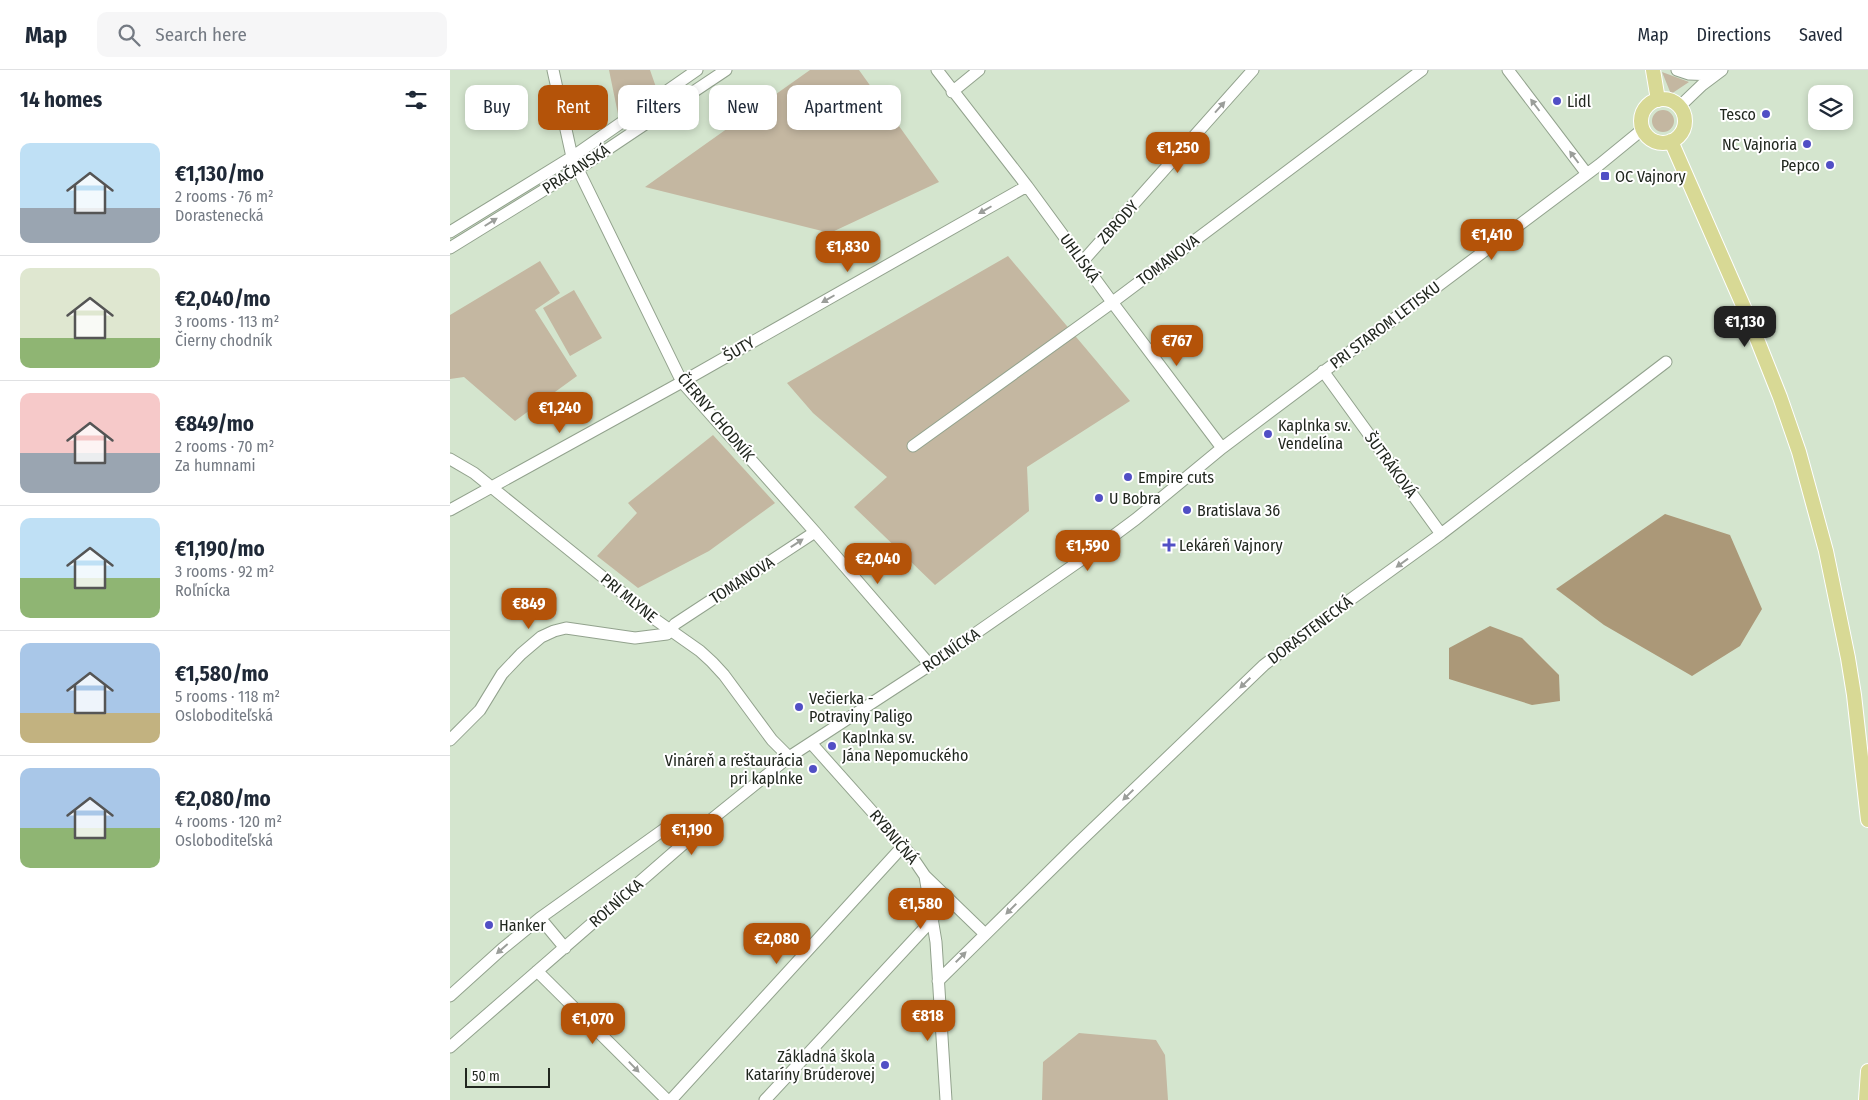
<!DOCTYPE html>
<meta charset="utf-8">
<style>
body{margin:0;font-family:"Fira Sans Condensed",sans-serif;background:#f6f6f7;color:#1f2937;height:100vh;display:flex;flex-direction:column;font-size:19px;white-space:nowrap}
*{box-sizing:border-box;margin:0}
p{font-size:16px;color:#747a83}
.icon{flex:none;width:28px;height:28px;fill:none;stroke:currentColor;stroke-width:2;stroke-linecap:round;stroke-linejoin:round}
.map{position:relative;flex:1;overflow:hidden}
.side{display:flex;flex-direction:column;background:#fff;width:450px}
.side>*{flex:none}
.guide{position:absolute;left:15px;top:15px;width:475px;height:45px;display:flex;gap:10px}
.controls{position:absolute;left:1358px;top:15px;display:grid;gap:10px}
.controls a{display:grid;place-items:center;width:45px;height:45px;border-radius:10px;background:#fff;box-shadow:0 2px 8px #0003;font-size:25px}
.scale{position:absolute;left:15px;bottom:12px;width:85px;box-sizing:border-box;padding-left:5px;border:2px solid #21271f;border-top:0;font-size:14px;line-height:18px;white-space:nowrap;color:#21271f;-webkit-text-stroke:4px #fff;paint-order:stroke}
.price{position:absolute;translate:-50% -42px;padding:0 11px;border-radius:10px;background:#b45309;color:#fff;font-size:16px;line-height:32px;filter:drop-shadow(0 1px 2px #0008)}
.price::after{content:'';position:absolute;left:50%;top:30px;width:15px;height:11px;margin-left:-8px;background:inherit;clip-path:polygon(0 0,100% 0,50% 100%)}
.price.current{background:#222;color:#fff}
ul{padding:0;list-style:none}
li{display:flex;align-items:center;gap:15px;height:125px;padding:0 20px}
li+li{border-top:1px solid #e0e1e3}
li span{display:grid;place-items:center;flex:none;width:140px;height:100px;border-radius:10px;color:#555}
li>.icon{margin-inline-start:auto}
span .icon{width:60px;height:60px;fill:#fffc;stroke-width:1}
li b{font-size:21px}
h2{display:flex;justify-content:space-between;align-items:center;height:60px;padding:0 20px;font-size:21px}
.chip{padding:0 18px;border-radius:10px;background:#fff;box-shadow:0 2px 8px #0003;font-size:18px;line-height:45px}
.chip.current{background:#b45309;color:#fff}
header{display:flex;align-items:center;gap:30px;box-sizing:border-box;height:70px;padding:0 25px;background:#fff;border-bottom:1px solid #e0e1e3}
header strong{font-size:24px}
nav{display:flex;gap:28px;margin-inline-start:auto;font-size:18px}
.search{width:350px;height:45px;background:#f6f6f7;display:flex;align-items:center;gap:12px;box-sizing:border-box;padding:0 18px;border-radius:10px;color:#747a83;font-size:19px}
main{display:flex;flex:1;min-height:0}
.map>svg:first-child{display:block}
</style>
<header>
<strong>Map</strong>
<div class="search"><svg class="icon" aria-label="search" viewBox="0 0 24 24"><circle cx="10" cy="10" r="6"/><path d="M15 15l6 6"/></svg>Search here</div>
<nav><a>Map</a><a>Directions</a><a>Saved</a></nav>
</header>
<main>
<section class="side">
<h2>14 homes<svg class="icon" aria-label="filters" viewBox="0 0 24 24"><path d="M4 7h16M4 17h16"/><circle cx="9" cy="7" r="2"/><circle cx="15" cy="17" r="2"/></svg></h2>
<ul>
<li><span style="background:linear-gradient(#bfe0f5 65%,#9aa5b1 0)"><svg class="icon" aria-label="home" viewBox="0 0 24 24"><path d="M3 11l9-7 9 7M6 9v11h12V9"/></svg></span><div><b>€1,130/mo</b><p>2 rooms · 76 m²</p><p>Dorastenecká</p></div></li>
<li><span style="background:linear-gradient(#dfe7d0 70%,#8fb573 0)"><svg class="icon" aria-label="home" viewBox="0 0 24 24"><path d="M3 11l9-7 9 7M6 9v11h12V9"/></svg></span><div><b>€2,040/mo</b><p>3 rooms · 113 m²</p><p>Čierny chodník</p></div></li>
<li><span style="background:linear-gradient(#f6c9c9 60%,#9aa5b1 0)"><svg class="icon" aria-label="home" viewBox="0 0 24 24"><path d="M3 11l9-7 9 7M6 9v11h12V9"/></svg></span><div><b>€849/mo</b><p>2 rooms · 70 m²</p><p>Za humnami</p></div></li>
<li><span style="background:linear-gradient(#bfe0f5 60%,#8fb573 0)"><svg class="icon" aria-label="home" viewBox="0 0 24 24"><path d="M3 11l9-7 9 7M6 9v11h12V9"/></svg></span><div><b>€1,190/mo</b><p>3 rooms · 92 m²</p><p>Roľnícka</p></div></li>
<li><span style="background:linear-gradient(#a9c7e8 70%,#c2b280 0)"><svg class="icon" aria-label="home" viewBox="0 0 24 24"><path d="M3 11l9-7 9 7M6 9v11h12V9"/></svg></span><div><b>€1,580/mo</b><p>5 rooms · 118 m²</p><p>Osloboditeľská</p></div></li>
<li><span style="background:linear-gradient(#a9c7e8 60%,#8fb573 0)"><svg class="icon" aria-label="home" viewBox="0 0 24 24"><path d="M3 11l9-7 9 7M6 9v11h12V9"/></svg></span><div><b>€2,080/mo</b><p>4 rooms · 120 m²</p><p>Osloboditeľská</p></div></li>
</ul>
</section>
<div class="map">
<svg width="1418" height="1030" viewBox="0 0 1418 1030">
<rect width="100%" height="100%" fill="#d4e5ce"/>
<!-- green -->
<path fill="#c4b7a1" d="M 159,0 L 200,0 L 207,20 L 168,44 Z
M 360,0 L 409,0 L 489,112 L 380,163 L 195,117 Z
M 1212,2 L 1239,12 L 1221,24 Z
M1202 51a11 11 0 1 1 22 0a11 11 0 1 1-22 0Z
M 558,186 L 680,331 L 577,397 L 579,441 L 485,515 L 404,437 L 437,407 L 363,343 L 337,313 Z
M 90,191 L 110,223 L 85,240 L 127,306 L 65,351 L 14,307 L 0,309 L 0,245 Z
M 124,220 L 152,268 L 120,286 L 93,238 Z
M 263,365 L 325,433 L 259,481 L 188,518 L 147,486 L 187,443 L 178,433 Z
M 629,963 L 706,970 L 715,985 L 718,1030 L 592,1030 L 593,992 Z"/>
<!-- forest -->
<path fill="#ab9878" d="M 1215,444 L 1280,465 L 1312,539 L 1290,576 L 1242,606 L 1154,555 L 1106,519 Z
M 1040,556 L 1072,568 L 1109,605 L 1110,631 L 1082,635 L 999,609 L 999,578 Z"/>
<g fill="none" stroke-linecap="round" stroke-linejoin="round">
<!-- minor casing -->
<g stroke="#92a28d" stroke-width="13">
<path id="minor" d="M 103,0 L 122,87 L 232,312 L 365,462 L 480,595
M 487,0 L 577,116 L 662,232 L 772,378
M 1058,0 L 1137,104
M 1227,0 L 1239,4 L 1265,5
M 502,22 L 529,0
M 1229,37 L 1252,15 L 1272,0
M 0,162 L 122,87 L 247,0
M 0,178 L 128,99 L 276,0
M 633,191 L 803,0
M 873,301 L 991,464
M 463,376 L 656,237 L 972,0
M 0,389 L 24,403 L 206,550 L 250,581 L 262,592 L 274,605 L 322,670 L 339,687
M 0,440 L 232,312 L 577,116
M 0,670 L 30,640 L 52,604 L 71,584 L 91,567 L 104,561 L 116,558 L 185,568 L 217,564 L 225,554 L 365,462
M 361,673 L 460,784 L 475,806 L 486,872 L 496,1030
M 475,806 L 535,864
M 90,848 L 115,878
M 87,901 L 217,1030
M 488,911 L 624,777 L 814,595 L 886,540 L 991,464 L 1216,292
M 0,926 L 52,879 L 90,848 L 220,755
M 0,977 L 262,749 L 339,687 L 480,595 L 631,490 L 686,449 L 772,378 L 1149,95 L 1193,59
M 221,1030 L 453,776
M 315,1030 L 483,849"/>
</g>
<!-- major casing -->
<g stroke="#fff" stroke-width="16">
<path id="major" d="M 1203,0 L 1208,30
M1191 51a22 22 0 1 1 44 0a22 22 0 1 1-44 0Z
M 1221,71 L 1299,249 L 1330,327 L 1349,382 L 1376,481 L 1398,588 L 1404,625 L 1418,750
M 1416,1030 L 1418,1001"/>
</g>
<!-- minor -->
<use href="#minor" stroke="#fff" stroke-width="11"/>
<!-- major -->
<use href="#major" stroke="#d8d995" stroke-width="14"/>
</g>
<!-- one-way arrows -->
<defs><path id="oneway-solid" d="M-6-.8H1V-3.2L6.5 0L1 3.2V.8H-6Z" transform="scale(1.25)"/></defs>
<g fill="#9b9e9a">
<use href="#oneway-solid" transform="translate(1085 35) rotate(-127)"/>
<use href="#oneway-solid" transform="translate(770 37) rotate(-48)"/>
<use href="#oneway-solid" transform="translate(1124 87) rotate(-127)"/>
<use href="#oneway-solid" transform="translate(535 140) rotate(150)"/>
<use href="#oneway-solid" transform="translate(41 152) rotate(-32)"/>
<use href="#oneway-solid" transform="translate(378 229) rotate(150)"/>
<use href="#oneway-solid" transform="translate(347 473) rotate(-33)"/>
<use href="#oneway-solid" transform="translate(952 493) rotate(144)"/>
<use href="#oneway-solid" transform="translate(795 613) rotate(136)"/>
<use href="#oneway-solid" transform="translate(678 725) rotate(136)"/>
<use href="#oneway-solid" transform="translate(561 839) rotate(135)"/>
<use href="#oneway-solid" transform="translate(52 879) rotate(139)"/>
<use href="#oneway-solid" transform="translate(511 887) rotate(-45)"/>
<use href="#oneway-solid" transform="translate(184 997) rotate(46)"/>
</g>
<!-- markers -->
<g fill="#514fc5" stroke="#fff" stroke-width="2">
<circle cx="1107" cy="31" r="5"/>
<circle cx="1316" cy="44" r="5"/>
<circle cx="1357" cy="74" r="5"/>
<circle cx="1380" cy="95" r="5"/>
<rect x="1150" y="101" width="10" height="10" rx="2.5"/>
<circle cx="818" cy="364" r="5"/>
<circle cx="678" cy="407" r="5"/>
<circle cx="649" cy="428" r="5"/>
<circle cx="737" cy="440" r="5"/>
<path d="M716.5 467.5h5v5h5v5h-5v5h-5v-5h-5v-5h5z"/>
<circle cx="349" cy="637" r="5"/>
<circle cx="382" cy="676" r="5"/>
<circle cx="363" cy="699" r="5"/>
<circle cx="39" cy="855" r="5"/>
<circle cx="435" cy="995" r="5"/>
</g>
<g text-anchor="middle" dominant-baseline="central" stroke-width="4" stroke-linejoin="round" paint-order="stroke">
<!-- poi labels -->
<g font-size="16" fill="#21271f" stroke="#fff" text-anchor="start">
<text x="1117" y="31">Lidl</text>
<text x="1306" y="44" text-anchor="end">Tesco</text>
<text x="1347" y="74" text-anchor="end">NC Vajnoria</text>
<text x="1370" y="95" text-anchor="end">Pepco</text>
<text x="1165" y="106">OC Vajnory</text>
<text x="828" y="355">Kaplnka sv.<tspan x="828" dy="18">Vendelína</tspan></text>
<text x="688" y="407">Empire cuts</text>
<text x="659" y="428">U Bobra</text>
<text x="747" y="440">Bratislava 36</text>
<text x="729" y="475">Lekáreň Vajnory</text>
<text x="359" y="628">Večierka -<tspan x="359" dy="18">Potraviny Paligo</tspan></text>
<text x="392" y="667">Kaplnka sv.<tspan x="392" dy="18">Jána Nepomuckého</tspan></text>
<text x="353" y="690" text-anchor="end">Vináreň a reštaurácia<tspan x="353" dy="18">pri kaplnke</tspan></text>
<text x="49" y="855">Hanker</text>
<text x="425" y="986" text-anchor="end">Základná škola<tspan x="425" dy="18">Kataríny Brúderovej</tspan></text>
</g>
<!-- street labels -->
<g font-size="16" fill="#21271f" stroke="#fff">
<text transform="translate(126 99) rotate(-33)">PRAČANSKÁ</text>
<text transform="translate(668 152) rotate(-48)">ZBRODY</text>
<text transform="translate(630 188) rotate(54)">UHLISKÁ</text>
<text transform="translate(718 190) rotate(-37)">TOMANOVA</text>
<text transform="translate(935 255) rotate(-37)">PRI STAROM LETISKU</text>
<text transform="translate(289 279) rotate(-30)">ŠUTY</text>
<text transform="translate(266 347) rotate(50)">ČIERNY CHODNÍK</text>
<text transform="translate(941 395) rotate(54)">ŠUTRÁKOVÁ</text>
<text transform="translate(292 510) rotate(-33)">TOMANOVA</text>
<text transform="translate(179 528) rotate(39)">PRI MLYNE</text>
<text transform="translate(860 560) rotate(-37)">DORASTENECKÁ</text>
<text transform="translate(501 580) rotate(-34)">ROĽNÍCKA</text>
<text transform="translate(444 767) rotate(50)">RYBNIČNÁ</text>
<text transform="translate(166 833) rotate(-41)">ROĽNÍCKA</text>
</g>
</g>
</svg>
<div class="controls">
<a><svg class="icon" aria-label="layers" viewBox="0 0 24 24"><path d="M12 4l9 5-9 5-9-5zM3 14l9 5 9-5"/></svg></a>
</div>
<div class="scale">50 m</div>
<b class="price" style="left:728px;top:104px">€1,250</b>
<b class="price" style="left:1042px;top:191px">€1,410</b>
<b class="price" style="left:398px;top:203px">€1,830</b>
<b class="price current" style="left:1295px;top:278px">€1,130</b>
<b class="price" style="left:727px;top:297px">€767</b>
<b class="price" style="left:110px;top:364px">€1,240</b>
<b class="price" style="left:638px;top:502px">€1,590</b>
<b class="price" style="left:428px;top:515px">€2,040</b>
<b class="price" style="left:79px;top:560px">€849</b>
<b class="price" style="left:242px;top:786px">€1,190</b>
<b class="price" style="left:471px;top:860px">€1,580</b>
<b class="price" style="left:327px;top:895px">€2,080</b>
<b class="price" style="left:478px;top:972px">€818</b>
<b class="price" style="left:143px;top:975px">€1,070</b>
<div class="guide">
<a class="chip">Buy</a>
<a class="chip current">Rent</a>
<a class="chip">Filters</a>
<a class="chip">New</a>
<a class="chip">Apartment</a>
</div>
</div>
</main>
